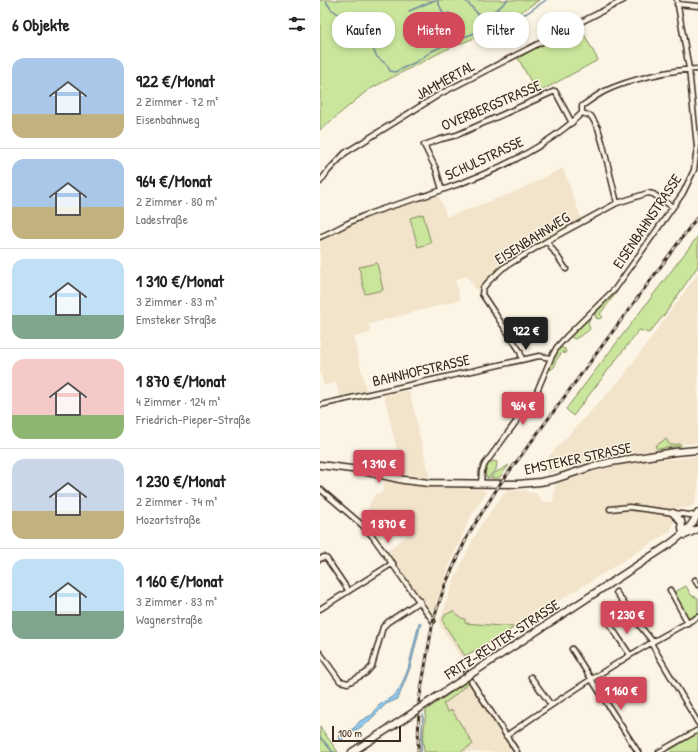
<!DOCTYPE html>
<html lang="de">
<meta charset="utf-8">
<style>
body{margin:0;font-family:"Patrick Hand",sans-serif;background:#f2f2f2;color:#222;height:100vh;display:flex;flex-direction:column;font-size:15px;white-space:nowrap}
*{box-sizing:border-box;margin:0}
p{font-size:13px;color:#767676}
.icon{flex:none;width:22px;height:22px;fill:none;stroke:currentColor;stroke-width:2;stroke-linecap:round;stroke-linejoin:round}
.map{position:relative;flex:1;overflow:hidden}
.panel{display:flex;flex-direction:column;background:#fff;width:320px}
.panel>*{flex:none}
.top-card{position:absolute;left:12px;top:12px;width:306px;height:36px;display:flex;gap:8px}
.scale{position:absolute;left:12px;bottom:10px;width:69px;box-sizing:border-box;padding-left:4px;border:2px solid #3b2a1e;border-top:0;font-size:11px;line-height:14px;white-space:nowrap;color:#3b2a1e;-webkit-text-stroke:3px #fcf5e5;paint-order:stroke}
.price{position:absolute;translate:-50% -34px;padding:0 9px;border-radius:4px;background:#d1495b;color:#fff;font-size:13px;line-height:26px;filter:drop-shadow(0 1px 2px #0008)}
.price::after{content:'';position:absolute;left:50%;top:24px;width:12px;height:9px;margin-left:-6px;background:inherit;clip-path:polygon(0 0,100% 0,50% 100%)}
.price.active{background:#222;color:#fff}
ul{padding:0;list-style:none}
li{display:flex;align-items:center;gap:12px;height:100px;padding:0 12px}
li+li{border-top:1px solid #e0e0e0}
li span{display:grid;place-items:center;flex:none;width:112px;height:80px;border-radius:12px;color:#555}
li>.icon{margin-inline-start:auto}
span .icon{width:48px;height:48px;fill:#fffc;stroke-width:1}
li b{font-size:17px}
h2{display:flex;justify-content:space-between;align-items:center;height:48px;padding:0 12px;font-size:17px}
.chip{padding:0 14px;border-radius:16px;background:#fff;box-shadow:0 2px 6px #0003;font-size:14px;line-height:36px}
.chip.active{background:#d1495b;color:#fff}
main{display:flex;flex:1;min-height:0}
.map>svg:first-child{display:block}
</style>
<main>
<section class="panel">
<h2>6 Objekte<svg class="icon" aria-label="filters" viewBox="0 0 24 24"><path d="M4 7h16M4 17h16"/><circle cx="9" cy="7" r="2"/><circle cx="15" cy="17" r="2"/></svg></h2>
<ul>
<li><span style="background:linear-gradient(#a9c7e8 70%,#c2b280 0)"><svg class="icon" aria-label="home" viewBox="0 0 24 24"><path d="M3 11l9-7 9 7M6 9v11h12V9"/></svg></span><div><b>922 €/Monat</b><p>2 Zimmer · 72 m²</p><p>Eisenbahnweg</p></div></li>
<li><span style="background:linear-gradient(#a9c7e8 60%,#c2b280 0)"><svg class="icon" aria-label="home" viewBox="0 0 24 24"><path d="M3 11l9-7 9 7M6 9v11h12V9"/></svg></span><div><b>964 €/Monat</b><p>2 Zimmer · 80 m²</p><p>Ladestraße</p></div></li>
<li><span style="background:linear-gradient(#bfe0f5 70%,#7fa58c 0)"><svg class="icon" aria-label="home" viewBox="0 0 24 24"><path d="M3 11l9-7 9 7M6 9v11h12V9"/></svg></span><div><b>1 310 €/Monat</b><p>3 Zimmer · 83 m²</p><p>Emsteker Straße</p></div></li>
<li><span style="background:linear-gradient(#f6c9c9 70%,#8fb573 0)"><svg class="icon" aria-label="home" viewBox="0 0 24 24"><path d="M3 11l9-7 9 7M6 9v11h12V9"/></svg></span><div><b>1 870 €/Monat</b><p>4 Zimmer · 124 m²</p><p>Friedrich-Pieper-Straße</p></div></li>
<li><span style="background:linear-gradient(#c9d6e8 65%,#c2b280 0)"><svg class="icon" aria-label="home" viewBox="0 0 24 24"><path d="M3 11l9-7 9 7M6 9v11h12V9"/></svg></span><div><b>1 230 €/Monat</b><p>2 Zimmer · 74 m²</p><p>Mozartstraße</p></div></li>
<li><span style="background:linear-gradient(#bfe0f5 65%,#7fa58c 0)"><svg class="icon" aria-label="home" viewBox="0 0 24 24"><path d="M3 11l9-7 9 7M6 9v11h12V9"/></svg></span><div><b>1 160 €/Monat</b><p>3 Zimmer · 83 m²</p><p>Wagnerstraße</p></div></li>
</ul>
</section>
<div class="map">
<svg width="378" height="752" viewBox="0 0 378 752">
<rect width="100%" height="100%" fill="#fcf5e5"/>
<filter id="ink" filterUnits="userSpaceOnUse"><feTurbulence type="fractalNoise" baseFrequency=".025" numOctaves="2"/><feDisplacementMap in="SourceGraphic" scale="8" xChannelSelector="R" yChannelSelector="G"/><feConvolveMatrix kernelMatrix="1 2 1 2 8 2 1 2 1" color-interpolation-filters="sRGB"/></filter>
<g filter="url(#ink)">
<!-- built -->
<path fill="#f2e3cb" d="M 243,168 L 261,218 L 181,266 L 165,279 L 161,285 L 158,293 L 147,276 L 135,280 L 140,300 L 49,324 L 51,333 L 33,337 L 47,392 L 20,398 L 16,383 L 4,385 L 0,372 L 0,239 L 42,218 L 118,194 L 127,217 L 195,192 Z
M 378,273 L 378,442 L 286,458 L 228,474 L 226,467 L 227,458 L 302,378 Z
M 89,390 L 110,479 L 113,488 L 160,489 L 166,492 L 151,516 L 131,561 L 114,610 L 107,618 L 62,555 L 90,533 L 90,530 L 82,523 L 58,541 L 40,522 L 50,506 L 49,505 L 55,494 L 62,493 L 65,479 L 76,481 L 78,484 L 83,476 L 64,395 Z
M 377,457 L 378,459 L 378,489 L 374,505 L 368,508 L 357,508 L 351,531 L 205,622 L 142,659 L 119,624 L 133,582 L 146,554 L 160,526 L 177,503 L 187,490 L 207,490 L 207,492 L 215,493 L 220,497 L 222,502 L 233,502 L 235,487 L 237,484 L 267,473 L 297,466 L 324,461 Z
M 149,682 L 160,692 L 200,752 L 104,752 L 102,738 L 106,711 Z"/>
<!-- green -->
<path fill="#cae69c" stroke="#82885d" d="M 0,0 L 219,0 L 174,30 L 125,50 L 48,90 L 0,130 Z
M 259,25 L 278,60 L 217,93 L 198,58 Z
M 103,214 L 111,243 L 98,247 L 90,218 Z
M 378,236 L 378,266 L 345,314 L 329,333 L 319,330 L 253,416 L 246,409 Z
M 57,263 L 63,290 L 45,294 L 39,267 Z
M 295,292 L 297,292 L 280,314 L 283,317 L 279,319 L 276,318 L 275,314 Z
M 269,318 L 270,318 L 268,323 L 270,329 C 268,332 258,337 255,339 L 249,336 Z
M 240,347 L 245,349 L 246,352 L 244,354 L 243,351 L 235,362 L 235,366 L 231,370 L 230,367 L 234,356 Z
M 346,439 L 350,445 L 360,444 L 361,446 L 337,449 L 335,446 Z
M 174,461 L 177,462 L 176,470 L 171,474 L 169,478 L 167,478 L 165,474 C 165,468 168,463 174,461 Z
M 189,465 L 179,478 L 171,478 L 173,474 Z
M 366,586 L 371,595 L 378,598 L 378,613 L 370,618 L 366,617 L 353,593 Z
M 133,611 L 141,618 L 145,619 L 145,623 L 193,627 L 192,629 L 145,656 L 124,624 L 123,620 L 125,615 Z
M 148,681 L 149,682 L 133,697 L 123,704 L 128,712 L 132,710 L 153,744 L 141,752 L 104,752 L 103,741 L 106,710 Z
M 0,727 L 18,752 L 0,752 Z
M 378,733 L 378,752 L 351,752 L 350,750 Z"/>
<!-- water -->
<path fill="#8fc8ee" stroke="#6d899b" d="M 99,623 L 101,623 L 90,668 L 78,699 L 66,704 L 48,722 L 38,729 L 26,734 L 22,740 L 19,739 L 20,734 L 26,732 L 34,728 L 40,721 L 53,714 L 58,706 L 76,694 L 81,686 L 88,669 Z"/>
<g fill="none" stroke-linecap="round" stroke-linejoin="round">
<!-- stream -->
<path stroke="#6d899b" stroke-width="1.5" d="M 5,0 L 11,9 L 44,32 L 57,57 L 67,65 L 70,71 L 75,72 L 96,62 L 112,51 L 131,42 L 207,13 L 226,0
M 145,0 L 158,14 C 171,15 179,9 187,0
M 89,11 L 115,0
M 110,35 L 135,26 L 129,13 L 124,15 L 117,0
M 0,737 L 13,752
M 101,752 L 103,715"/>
<!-- street casing -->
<g stroke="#3b2a1e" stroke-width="7">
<path id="street" d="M 357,4 L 378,6
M 262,113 L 271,116 L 278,128 L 283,145 L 297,203
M 104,145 L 121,139 L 137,135 L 235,91 L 252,123
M 104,145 L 116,169 L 122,190
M 0,182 L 8,171 L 25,153 L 120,94 L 304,0
M 0,237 C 14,231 27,223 41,217 C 67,206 95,200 122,190 C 172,173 224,150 262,113 L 262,106 C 269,101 277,95 285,91 C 308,80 353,69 378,69
M 227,241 L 246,269
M 202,360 L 200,351 L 162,294 L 163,288 L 169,281 L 183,268 L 227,241 L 297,203 L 328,193 L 333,194 L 353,207
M 0,405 L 219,356 L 231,358
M 161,483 L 162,471 L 165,464 L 215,396 L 231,358 L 237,347 L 246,337 L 295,289 L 363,193 L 374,170 L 377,147 L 369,69 L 357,0
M 0,489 L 41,524 L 53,537 L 113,621
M 290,509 L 309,507 L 377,516
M 0,559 L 4,557 L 7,559 L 28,590
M 375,580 L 378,585
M 350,590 L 368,623
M 296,592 L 320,626 L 333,642
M 0,609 L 73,563
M 290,625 L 310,655
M 331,643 L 378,723
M 252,649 L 318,752
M 0,653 L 20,681 L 28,683 L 46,673 L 52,666 L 63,627 L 68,622 L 100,601
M 146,673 L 197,752
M 211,677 L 231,705
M 186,736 C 248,693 311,652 378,617
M 339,752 L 378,730"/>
</g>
<!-- secondary casing -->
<g stroke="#3b2a1e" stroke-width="9">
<path id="secondary" d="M 0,465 L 39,470 L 84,480 L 109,483 L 198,484 L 220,482 L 235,479 L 271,467 L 291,462 L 355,452 L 378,450
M 353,513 L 361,521 L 363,534
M 365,535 L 378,529
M 154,672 L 350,544 C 362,535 372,527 378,513
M 32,752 L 82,720"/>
</g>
<!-- street -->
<use href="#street" stroke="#fcf5e5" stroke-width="4"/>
<!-- secondary -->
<use href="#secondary" stroke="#fcf5e5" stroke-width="6"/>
<!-- rail casing -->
<g stroke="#3b2a1e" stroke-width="3">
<path id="rail" d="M 98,752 L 99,701 L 113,621 L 125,585 L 148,535 L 180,484 L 378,216"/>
</g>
<!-- rail -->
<use href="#rail" stroke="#fcf5e5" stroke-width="1.5" stroke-dasharray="4.5" stroke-linecap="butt"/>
<!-- secondary-bridge casing -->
<g stroke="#3b2a1e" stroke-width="9" stroke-linecap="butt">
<path id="secondary-bridge" d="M 82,720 L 154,672"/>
</g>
<!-- secondary-bridge -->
<use href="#secondary-bridge" stroke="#fcf5e5" stroke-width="6"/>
</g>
</g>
<g text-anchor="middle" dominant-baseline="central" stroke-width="3" stroke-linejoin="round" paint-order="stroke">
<!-- street labels -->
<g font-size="15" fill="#3b2a1e" stroke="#fcf5e5">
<text transform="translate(125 80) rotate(-29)">JAMMERTAL</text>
<text transform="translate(171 105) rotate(-23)">OVERBERGSTRASSE</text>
<text transform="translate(164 158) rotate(-25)">SCHULSTRASSE</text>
<text transform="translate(327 221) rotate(-56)">EISENBAHNSTRASSE</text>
<text transform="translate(212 238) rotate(-32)">EISENBAHNWEG</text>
<text transform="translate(101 370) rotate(-13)">BAHNHOFSTRASSE</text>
<text transform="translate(258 458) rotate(-12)">EMSTEKER STRASSE</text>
<text transform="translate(182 639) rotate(-33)">FRITZ-REUTER-STRASSE</text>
</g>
</g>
</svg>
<div class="scale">100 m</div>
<b class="price active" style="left:206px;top:351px">922 €</b>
<b class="price" style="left:203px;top:426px">964 €</b>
<b class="price" style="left:59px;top:484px">1 310 €</b>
<b class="price" style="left:68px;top:544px">1 870 €</b>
<b class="price" style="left:307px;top:635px">1 230 €</b>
<b class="price" style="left:301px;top:711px">1 160 €</b>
<div class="top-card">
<a class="chip">Kaufen</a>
<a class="chip active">Mieten</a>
<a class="chip">Filter</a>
<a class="chip">Neu</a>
</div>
</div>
</main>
